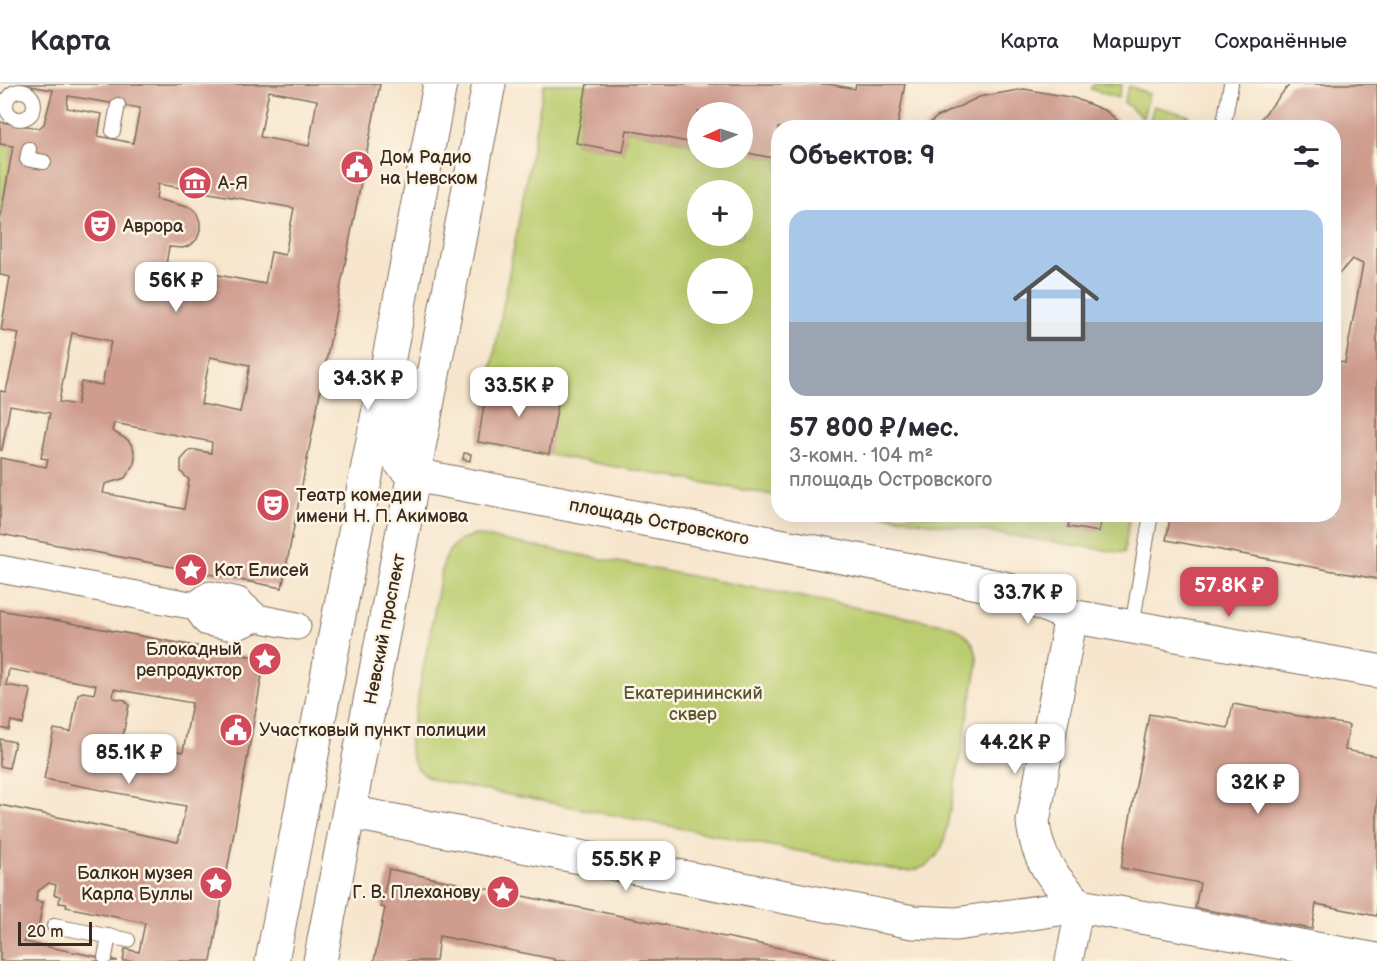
<!DOCTYPE html>
<html lang="ru">
<meta charset="utf-8">
<style>
body{margin:0;font-family:"Balsamiq Sans",sans-serif;background:#f2f2f3;color:#2b2b33;height:100vh;display:flex;flex-direction:column;font-size:22px;white-space:nowrap}
*{box-sizing:border-box;margin:0}
p{font-size:20px;color:#7c7c81}
.icon{flex:none;width:33px;height:33px;fill:none;stroke:currentColor;stroke-width:2;stroke-linecap:round;stroke-linejoin:round}
.map{position:relative;flex:1;overflow:hidden}
.sheet{position:absolute;left:771px;top:36px;width:570px;height:402px;display:flex;flex-direction:column;background:#fff;border-radius:24px;box-shadow:0 6px 24px #0002}
.sheet>*{flex:none}
.needle{width:39px;rotate:267deg}
.fabs{position:absolute;left:687px;top:18px;display:grid;gap:12px}
.fabs a{display:grid;place-items:center;width:66px;height:66px;border-radius:50%;background:#fff;box-shadow:0 6px 24px #0002;font-size:30px}
.scale{position:absolute;left:18px;bottom:15px;width:74px;box-sizing:border-box;padding-left:6px;border:3px solid #3b2a1e;border-top:0;font-size:16px;line-height:21px;white-space:nowrap;color:#3b2a1e;-webkit-text-stroke:4px #fcf5e5;paint-order:stroke}
.price{position:absolute;translate:-50% -51px;padding:0 14px;border-radius:12px;background:#fff;color:#222;font-size:20px;line-height:39px;filter:drop-shadow(0 2px 3px #0008)}
.price::after{content:'';position:absolute;left:50%;top:36px;width:18px;height:14px;margin-left:-9px;background:inherit;clip-path:polygon(0 0,100% 0,50% 100%)}
.price.on{background:#d1495b;color:#fff}
ul{padding:0;list-style:none}
li{display:grid;align-content:center;gap:12px;height:318px;padding:0 18px}
li+li{border-top:2px solid #e1e1e2}
li span{display:grid;place-items:center;height:186px;border-radius:18px;color:#555}
li>.icon{margin-inline-start:auto}
span .icon{width:108px;height:108px;fill:#fffc;stroke-width:1}
li b{font-size:26px}
h2{display:flex;justify-content:space-between;align-items:center;height:72px;padding:0 18px;font-size:26px}
header{display:flex;align-items:center;gap:36px;box-sizing:border-box;height:84px;padding:0 30px;background:#fff;border-bottom:2px solid #e1e1e2}
header strong{font-size:28px}
nav{display:flex;gap:33px;margin-inline-start:auto;font-size:21px}
.map>svg:first-child{display:block}
</style>
<header>
<strong>Карта</strong>
<nav><a>Карта</a><a>Маршрут</a><a>Сохранённые</a></nav>
</header>
<div class="map">
<svg width="1377" height="877" viewBox="0 0 1377 877">
<rect width="100%" height="100%" fill="#fcf5e5"/>
<filter id="ink" filterUnits="userSpaceOnUse"><feTurbulence type="fractalNoise" baseFrequency=".0167" numOctaves="2"/><feDisplacementMap in="SourceGraphic" scale="12" xChannelSelector="R" yChannelSelector="G"/><feConvolveMatrix kernelMatrix="1 2 1 2 8 2 1 2 1" color-interpolation-filters="sRGB"/></filter>
<filter id="wash" filterUnits="userSpaceOnUse"><feTurbulence type="fractalNoise" baseFrequency=".008" numOctaves="4" result="noise"/><feDisplacementMap in="SourceGraphic" scale="24" xChannelSelector="R" yChannelSelector="G"/><feGaussianBlur stdDeviation="1.35" result="paint"/><feColorMatrix in="noise" values="0 0 0 0 0 0 0 0 0 0 0 0 0 0 0 0 0 1.4 0 .05"/><feComposite in="paint" operator="in"/></filter>
<g filter="url(#wash)">
<rect width="100%" height="100%" fill="#f7e6cd"/>
<!-- green -->
<path fill="#bbcd70" stroke="#7b7c47" stroke-width="1.5" fill-rule="evenodd" d="M 544,0 L 587,0 L 576,59 L 623,68 L 627,46 L 697,60 L 698,74 L 742,74 L 743,68 L 778,75 L 778,412 L 478,358 ZM 698,106 L 742,106 L 742,152 L 698,152 ZM 698,184 L 742,184 L 742,230 L 698,230 Z
M 1093,0 L 1122,0 L 1118,14 L 1091,5 Z
M 1129,2 L 1149,10 L 1143,34 L 1124,18 Z
M 1154,22 L 1190,32 L 1187,43 L 1152,43 L 1149,39 Z
M 0,60 L 13,62 L 0,136 Z
M 878,431 L 1130,431 L 1124,469 Z
M 476,451 L 948,541 C 969,548 979,562 977,584 L 944,758 C 936,778 923,788 901,787 L 438,697 C 418,691 408,676 410,654 L 443,481 C 449,463 458,454 476,451 Z"/>
<g id="blocks">
<!-- building -->
<path fill="#cf9c8e" fill-rule="evenodd" d="M 19,0 L 380,0 L 282,504 L 0,450 L 0,374 L 46,383 L 48,375 L 41,374 L 50,329 L 10,322 L 2,366 L 0,366 L 0,307 L 6,308 L 19,249 L 1,246 L 10,193 L 0,191 L 0,136 L 13,62 L 0,60 L 0,38 L 39,44 L 44,40 L 53,6 ZM 269,7 L 317,16 L 309,62 L 260,53 ZM 68,12 L 140,24 L 133,59 L 98,52 L 102,30 L 67,24 ZM 158,100 L 294,124 L 285,171 L 271,168 L 265,200 L 166,181 L 169,163 L 183,164 L 191,161 L 197,155 L 200,147 L 200,138 L 197,130 L 191,124 L 156,115 ZM 72,249 L 111,257 L 102,301 L 81,298 L 77,321 L 59,318 ZM 210,273 L 250,281 L 240,328 L 201,320 ZM 114,339 L 212,358 L 211,369 L 195,366 L 189,367 L 181,376 L 181,388 L 189,396 L 184,425 L 103,409 L 105,400 L 125,394 L 134,381 L 135,372 L 133,363 L 128,356 L 112,347 Z
M 587,0 L 828,0 L 855,5 L 856,0 L 905,0 L 897,44 L 778,44 L 778,75 L 742,68 L 742,28 L 698,28 L 698,60 L 627,46 L 623,68 L 576,59 Z
M 1290,0 L 1377,0 L 1377,440 L 1375,451 L 1377,452 L 1377,495 L 1166,456 L 1171,430 L 1334,430 L 1334,277 L 1345,279 L 1363,180 L 1352,175 L 1340,189 L 1334,188 L 1334,44 L 1253,44 Z
M 1024,5 L 1074,14 L 1106,27 L 1126,44 L 924,44 L 937,33 L 979,13 Z
M 516,293 L 526,293 L 534,297 L 543,310 L 544,318 L 558,320 L 549,370 L 478,358 L 486,308 L 501,310 L 508,297 Z
M 464,369 L 471,370 L 470,377 L 463,375 Z
M 1071,430 L 1102,432 L 1099,448 L 1068,443 Z
M 0,526 L 265,575 L 211,877 L 123,877 L 125,865 L 139,868 L 145,839 L 66,823 L 67,820 L 59,819 L 60,812 L 54,811 L 56,801 L 49,799 L 37,808 L 36,817 L 43,818 L 37,851 L 26,849 L 24,858 L 118,877 L 0,877 L 0,721 L 178,758 L 186,722 L 44,695 L 54,645 L 71,648 L 78,610 L 83,608 L 94,610 L 96,601 L 9,585 L 6,601 L 29,605 L 31,608 L 23,640 L 11,637 L 9,646 L 0,644 ZM 114,605 L 192,619 L 183,668 L 122,656 L 129,621 L 125,616 L 113,614 Z
M 1233,620 L 1349,641 L 1345,666 L 1377,672 L 1377,832 L 1316,820 L 1312,845 L 1195,824 L 1200,799 L 1121,784 L 1149,630 L 1228,644 Z
M 0,655 L 15,658 L 9,684 L 0,682 Z
M 389,785 L 408,789 L 834,875 L 833,877 L 554,877 L 554,875 L 439,852 L 436,877 L 374,877 L 385,824 L 381,823 Z"/>
</g>
</g>
<g filter="url(#ink)">
<use href="#blocks" fill-opacity="0" stroke="#7d6c5b" stroke-width="1.5"/>
<g fill="none" stroke-linecap="round" stroke-linejoin="round">
<!-- lane casing -->
<g stroke="#7d6c5b" stroke-width="16">
<path id="lane" d="M6 21a14 14 0 1 1 28 0a14 14 0 1 1-28 0Z
M 1223,44 L 1231,0
M 113,47 L 118,21
M 29,65 L 27,75 L 44,78
M 1132,542 L 1151,430
M 54,842 L 128,856
M 105,873 L 109,852"/>
</g>
<!-- street casing -->
<g stroke="#7d6c5b" stroke-width="29">
<path id="street" d="M 0,485 L 195,522 L 207,538 L 234,543 L 257,534
M 195,522 L 210,511 L 238,517 L 257,534 L 297,542
M 1069,877 L 1080,822"/>
</g>
<!-- secondary casing -->
<g stroke="#7d6c5b" stroke-width="35">
<path id="secondary" d="M 397,309 C 390,344 382,367 414,391 L 1004,504 L 1071,532 L 1377,587
M 1071,532 L 1033,738 C 1037,777 1054,795 1080,822
M 349,728 L 913,838 L 956,840 L 1080,822 L 1377,876"/>
</g>
<!-- primary casing -->
<g stroke="#7d6c5b" stroke-width="35">
<path id="primary" d="M 272,877 L 398,227 L 440,0
M 320,877 L 489,0"/>
</g>
<!-- lane -->
<use href="#lane" stroke="#fff" stroke-width="14"/>
<!-- street -->
<use href="#street" stroke="#fff" stroke-width="27"/>
<!-- secondary -->
<use href="#secondary" stroke="#fff" stroke-width="33"/>
<!-- primary -->
<use href="#primary" stroke="#fff" stroke-width="33"/>
</g>
</g>
<!-- icons -->
<defs>
<g id="civic-disc" transform="scale(1.725)"><circle r="9.5" fill="#d1495b" stroke="#fcf5e5"/><path d="M-.6-6.5H3V-4.5H.6V-3L4-1V1h2V6H-6V1h2V-1L-.6-3ZM-1.2 2.5V6h2.4V2.5Z" fill="#fff"/></g>
<g id="museum-disc" transform="scale(1.725)"><circle r="9.5" fill="#d1495b" stroke="#fcf5e5"/><path d="M0-6L6-3V-2H-6V-3ZM-5-1h2V3h-2ZM-1-1h2V3h-2ZM3-1h2V3H3ZM-6 4H6V6H-6Z" fill="#fff"/></g>
<g id="theatre-disc" transform="scale(1.725)"><circle r="9.5" fill="#d1495b" stroke="#fcf5e5"/><path d="M-5-5.5Q0-4 5-5.5V0Q5 5 0 6Q-5 5-5 0ZM-3.3-2.5H-1v1.5H-3.3ZM1-2.5H3.3v1.5H1ZM-2.8 1Q0 5.5 2.8 1Z" fill="#fff"/></g>
<g id="sight-disc" transform="scale(1.725)"><circle r="9.5" fill="#d1495b" stroke="#fcf5e5"/><path d="M0-6L1.8-2.2L6-1.7L2.9 1.2L3.7 5.4L0 3.3L-3.7 5.4L-2.9 1.2L-6-1.7L-1.8-2.2Z" fill="#fff"/></g>
</defs>
<g fill-rule="evenodd">
<use href="#civic-disc" x="357" y="83"/>
<use href="#museum-disc" x="195" y="99"/>
<use href="#theatre-disc" x="100" y="142"/>
<use href="#theatre-disc" x="273" y="421"/>
<use href="#sight-disc" x="191" y="486"/>
<use href="#sight-disc" x="265" y="575"/>
<use href="#civic-disc" x="236" y="646"/>
<use href="#sight-disc" x="216" y="799"/>
<use href="#sight-disc" x="503" y="808"/>
</g>
<g text-anchor="middle" dominant-baseline="central" stroke-width="5" stroke-linejoin="round" paint-order="stroke">
<!-- poi labels -->
<g font-size="18" fill="#3b2a1e" stroke="#fcf5e5" text-anchor="start">
<text x="380" y="73">Дом Радио<tspan x="380" dy="21">на Невском</tspan></text>
<text x="218" y="99">А-Я</text>
<text x="123" y="142">Аврора</text>
<text x="296" y="411">Театр комедии<tspan x="296" dy="21">имени Н. П. Акимова</tspan></text>
<text x="214" y="486">Кот Елисей</text>
<text x="242" y="565" text-anchor="end">Блокадный<tspan x="242" dy="21">репродуктор</tspan></text>
<text x="259" y="646">Участковый пункт полиции</text>
<text x="193" y="789" text-anchor="end">Балкон музея<tspan x="193" dy="21">Карла Буллы</tspan></text>
<text x="480" y="808" text-anchor="end">Г. В. Плеханову</text>
</g>
<!-- street labels -->
<g font-size="18" fill="#3b2a1e" stroke="#fcf5e5">
<text transform="translate(659 438) rotate(11)">площадь Островского</text>
<text transform="translate(385 545) rotate(-79)">Невский проспект</text>
</g>
<!-- park labels -->
<g font-size="18" fill="#5b5332" stroke="#fcf5e5">
<text x="693" y="609">Екатерининский<tspan x="693" dy="21">сквер</tspan></text>
</g>
</g>
</svg>
<div class="fabs">
<a><svg class="needle" viewBox="-14 -14 28 28"><path d="M0-13l5 13h-10z" fill="#e53935"/><path d="M0 13l5-13h-10z" fill="#7c7c81"/></svg></a>
<a>+</a>
<a>−</a>
</div>
<div class="scale">20 m</div>
<b class="price" style="left:176px;top:229px">56K ₽</b>
<b class="price" style="left:368px;top:327px">34.3K ₽</b>
<b class="price" style="left:519px;top:334px">33.5K ₽</b>
<b class="price on" style="left:1229px;top:534px">57.8K ₽</b>
<b class="price" style="left:1028px;top:541px">33.7K ₽</b>
<b class="price" style="left:1015px;top:691px">44.2K ₽</b>
<b class="price" style="left:129px;top:701px">85.1K ₽</b>
<b class="price" style="left:1258px;top:731px">32K ₽</b>
<b class="price" style="left:626px;top:808px">55.5K ₽</b>
<section class="sheet">
<h2>Объектов: 9<svg class="icon" aria-label="filters" viewBox="0 0 24 24"><path d="M4 7h16M4 17h16"/><circle cx="9" cy="7" r="2"/><circle cx="15" cy="17" r="2"/></svg></h2>
<ul>
<li><span style="background:linear-gradient(#a9c7e8 60%,#9aa5b1 0)"><svg class="icon" aria-label="home" viewBox="0 0 24 24"><path d="M3 11l9-7 9 7M6 9v11h12V9"/></svg></span><div><b>57 800 ₽/мес.</b><p>3-комн. · 104 m²</p><p>площадь Островского</p></div></li>
</ul>
</section>
</div>
